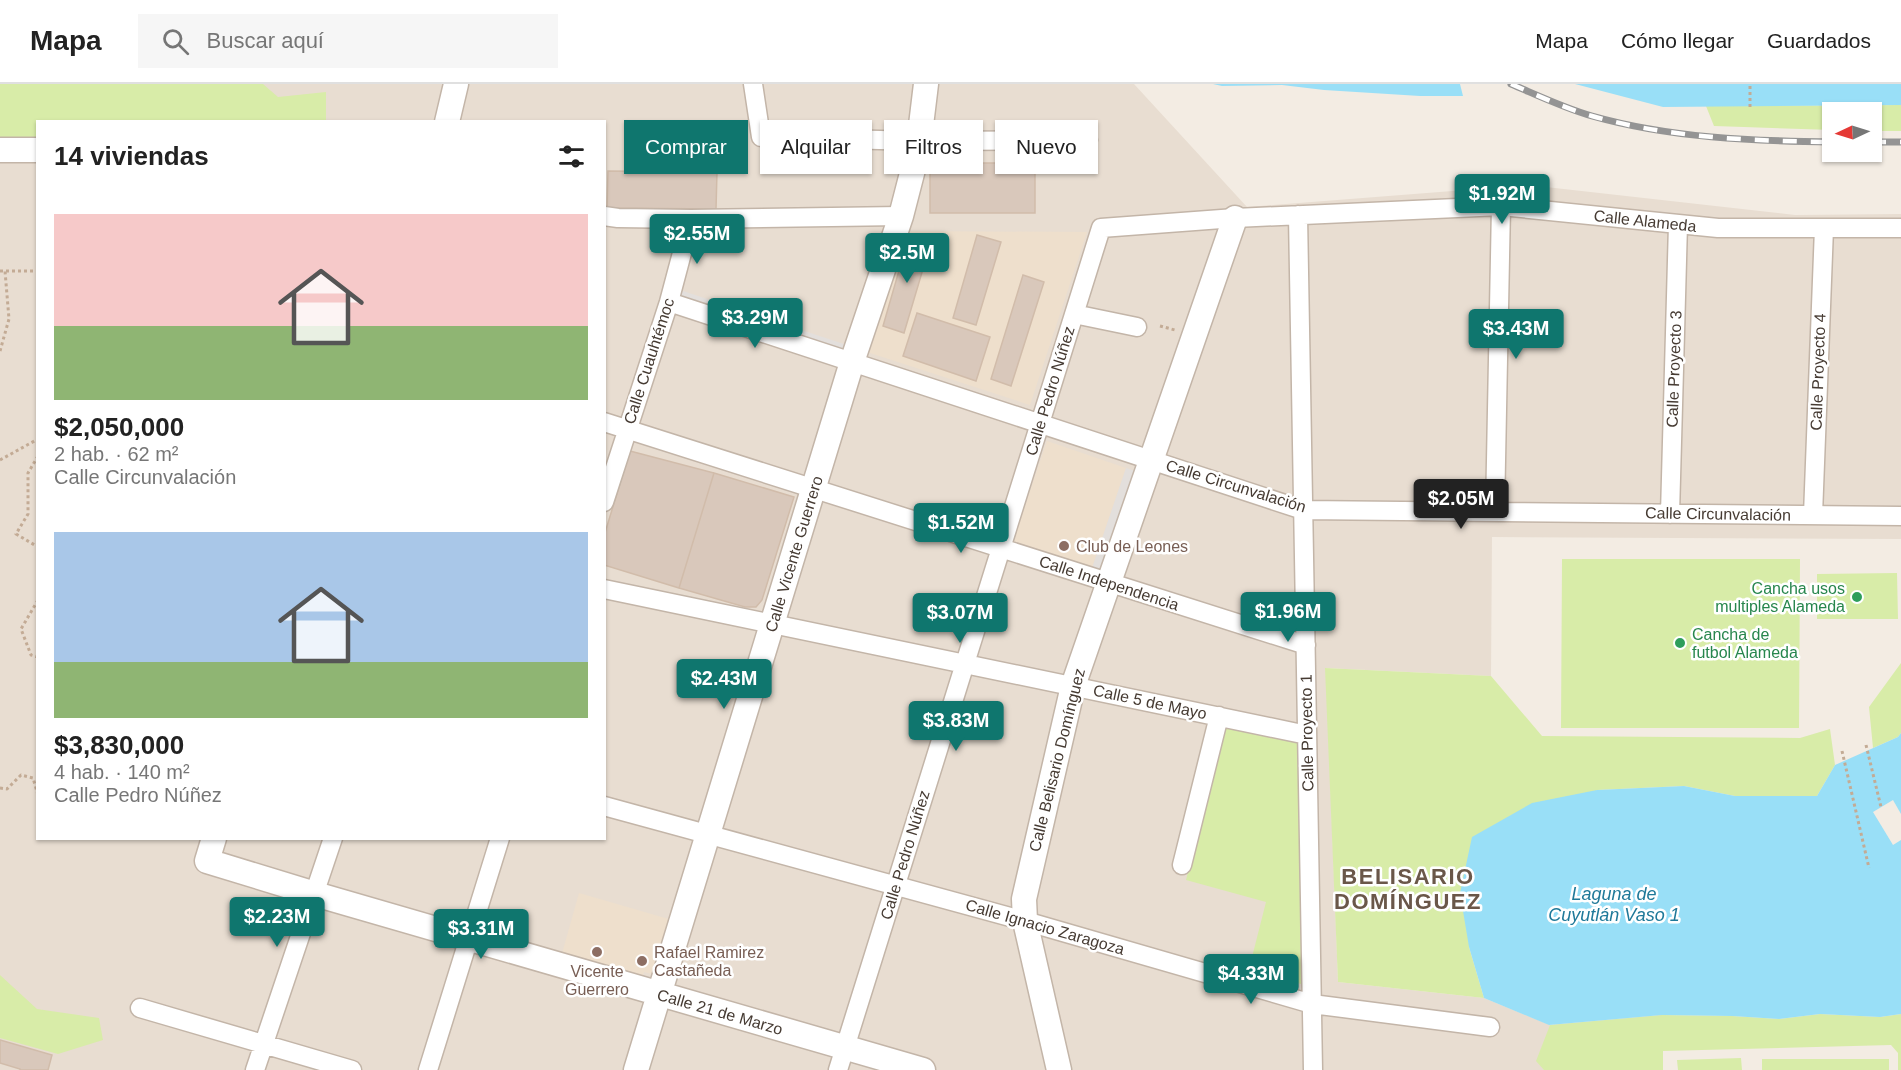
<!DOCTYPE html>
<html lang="es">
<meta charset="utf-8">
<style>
body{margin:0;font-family:Helvetica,sans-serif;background:#f6f6f6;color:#222;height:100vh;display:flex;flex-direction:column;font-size:22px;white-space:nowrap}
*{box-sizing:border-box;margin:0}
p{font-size:20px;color:#767676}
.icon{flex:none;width:33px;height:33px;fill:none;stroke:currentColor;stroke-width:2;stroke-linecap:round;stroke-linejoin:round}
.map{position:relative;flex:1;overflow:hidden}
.panel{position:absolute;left:36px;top:36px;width:570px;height:720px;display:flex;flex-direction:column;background:#fff;border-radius:0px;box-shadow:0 2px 4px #0004}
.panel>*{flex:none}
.banner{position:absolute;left:624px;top:36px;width:570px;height:54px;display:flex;gap:12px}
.needle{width:39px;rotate:266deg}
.tools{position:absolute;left:1822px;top:18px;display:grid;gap:12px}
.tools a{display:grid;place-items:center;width:60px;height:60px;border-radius:0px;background:#fff;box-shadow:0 2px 4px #0004;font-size:30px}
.price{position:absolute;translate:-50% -51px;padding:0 14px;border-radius:6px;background:#0f766e;color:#fff;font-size:20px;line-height:39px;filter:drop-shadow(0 2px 3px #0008)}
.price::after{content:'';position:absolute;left:50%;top:36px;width:18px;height:14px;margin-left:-9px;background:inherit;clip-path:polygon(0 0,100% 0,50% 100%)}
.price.selected{background:#222;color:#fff}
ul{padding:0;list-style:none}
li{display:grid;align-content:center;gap:12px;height:318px;padding:0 18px}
li span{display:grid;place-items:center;height:186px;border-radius:0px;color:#555}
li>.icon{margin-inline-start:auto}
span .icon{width:108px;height:108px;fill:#fffc;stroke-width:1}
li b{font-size:26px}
h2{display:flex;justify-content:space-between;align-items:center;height:72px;padding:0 18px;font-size:26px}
.pill{padding:0 21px;border-radius:0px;background:#fff;box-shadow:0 2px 4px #0004;font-size:21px;line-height:54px}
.pill.selected{background:#0f766e;color:#fff}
header{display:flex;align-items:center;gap:36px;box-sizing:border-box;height:84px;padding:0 30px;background:#fff;border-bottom:2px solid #e0e0e0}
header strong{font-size:28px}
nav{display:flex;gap:33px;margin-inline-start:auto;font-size:21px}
.search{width:420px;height:54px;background:#f6f6f6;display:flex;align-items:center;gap:15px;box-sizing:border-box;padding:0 21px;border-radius:0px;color:#767676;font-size:22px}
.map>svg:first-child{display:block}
</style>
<header>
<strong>Mapa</strong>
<div class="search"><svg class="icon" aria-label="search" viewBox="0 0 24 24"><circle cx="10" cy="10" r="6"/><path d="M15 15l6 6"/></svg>Buscar aquí</div>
<nav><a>Mapa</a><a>Cómo llegar</a><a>Guardados</a></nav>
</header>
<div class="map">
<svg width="1901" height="986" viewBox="0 0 1901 986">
<rect width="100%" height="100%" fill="#f3ece3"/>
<!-- residential -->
<path fill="#e8ddd1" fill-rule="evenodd" d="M 0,0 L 1134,0 L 1247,123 L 1528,101 L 1795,131 L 1901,130 L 1901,455 L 1492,453 L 1491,592 L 1326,584 L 1338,898 L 1484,914 L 1550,941 L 1662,931 L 1663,986 L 0,986 ZM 38,38 L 604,38 L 604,754 L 38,754 Z"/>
<!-- education -->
<path fill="#eedfcc" d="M 902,147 L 1087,148 L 1030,321 L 864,267 Z
M 1047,357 L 1126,384 L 1091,487 L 1012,460 Z
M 579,809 L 672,836 L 656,891 L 644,888 L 641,896 L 561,873 Z"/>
<!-- green -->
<path fill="#d8eca8" d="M 0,0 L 263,0 L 278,13 L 326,8 L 326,37 L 38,38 L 37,62 L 0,60 Z
M 1901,21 L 1901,47 L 1872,47 L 1872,28 L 1833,28 L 1833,46 L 1714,42 L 1706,22 Z
M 1562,475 L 1800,475 L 1799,644 L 1561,644 Z
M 1897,489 L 1898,535 L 1817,535 L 1817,490 Z
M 1901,579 L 1901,649 L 1898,653 L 1873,664 L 1869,623 Z
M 1325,584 L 1491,592 L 1542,652 L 1800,654 L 1830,645 L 1835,681 L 1817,712 L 1735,712 L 1684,702 L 1597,706 L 1469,863 L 1484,914 L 1338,898 Z
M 1225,640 L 1307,659 L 1306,902 L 1250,881 L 1266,818 L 1186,796 Z
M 0,891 L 37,925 L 99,934 L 103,956 L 58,970 L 0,954 Z
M 1820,930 L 1880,933 L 1901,930 L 1901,986 L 1898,986 L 1898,969 L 1891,961 L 1663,967 L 1663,986 L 1544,986 L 1536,977 L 1550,941 L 1662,931 L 1732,932 L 1779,935 Z
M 1741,974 L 1742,986 L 1678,986 L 1677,976 Z
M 1762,975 L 1889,975 L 1889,986 L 1762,986 Z"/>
<!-- parking -->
<path fill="#e3dfdc" d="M 680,206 L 850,262 L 846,272 L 676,216 Z
M 1126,384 L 1145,390 L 1110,494 L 1091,487 Z"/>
<!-- water -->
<path fill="#99dff7" d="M 1213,0 L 1460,0 L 1463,12 L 1420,12 L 1324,6 L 1282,1 L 1222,2 Z
M 1575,0 L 1901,0 L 1901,21 L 1663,23 Z
M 1901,649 L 1901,930 L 1880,933 L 1820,930 L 1779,935 L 1732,932 L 1662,931 L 1549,941 L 1484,914 L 1469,863 L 1460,809 L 1472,753 L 1532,719 L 1597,706 L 1684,702 L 1735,712 L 1817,712 L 1835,681 L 1898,653 Z"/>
<!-- pier -->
<path fill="#f3ece3" d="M 1893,716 L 1901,730 L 1901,756 L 1893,761 L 1873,728 Z"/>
<!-- building -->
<path fill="#d9c8bb" stroke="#d1bcaa" stroke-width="1.5" d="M 930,79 L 1035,79 L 1035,129 L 930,129 Z
M 608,87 L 717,88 L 716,125 L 607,124 Z
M 977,151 L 1001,158 L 976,241 L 953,234 Z
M 909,152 L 931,158 L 904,249 L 883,242 Z
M 1023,191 L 1044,198 L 1011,302 L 991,295 Z
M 917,229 L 990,253 L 976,297 L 903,272 Z
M 630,367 L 714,389 L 679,504 L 604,481 L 604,452 Z
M 714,389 L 794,413 L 762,516 L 756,523 L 745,523 L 679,504 Z
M 0,956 L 52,971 L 48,986 L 20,986 L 20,985 L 0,979 Z"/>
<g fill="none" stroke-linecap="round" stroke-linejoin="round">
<!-- minor casing -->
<g stroke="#c3b5a8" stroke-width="21">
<path id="minor" d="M 753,0 L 761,53 L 919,57 L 1088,56
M 1298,131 L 1313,986
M 604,132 L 618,134 L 691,135 L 901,132
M 669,218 L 1303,426 L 1901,432
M 1074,230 L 1137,243
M 604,338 L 1306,561
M 604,418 L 669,218 L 691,135
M 1495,428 L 1501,122
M 1670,430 L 1678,140
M 1813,431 L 1824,144
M 604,505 L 1307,651
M 604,722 L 1025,837 L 1312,920 L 1490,943
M 1182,781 L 1219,632
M 140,924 L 352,986
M 255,986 L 333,754
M 428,986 L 500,754
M 838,986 L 1101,144 L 1235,134 L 1501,122 L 1718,144 L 1901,144"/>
</g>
<!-- tertiary casing -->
<g stroke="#c3b5a8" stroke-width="27">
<path id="tertiary" d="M 447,38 L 456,0
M 0,66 L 38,66
M 214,754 L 207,777 L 315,810 L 923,986
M 636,986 L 852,278 L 901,132 L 918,66 L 926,0
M 1059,986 L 1025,837 L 1024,815 L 1073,602 L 1235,134"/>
</g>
<!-- path -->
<path stroke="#c3ab95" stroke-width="3" stroke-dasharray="3 3" stroke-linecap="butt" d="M 1750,23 L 1750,0
M 0,187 L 38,187
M 1160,242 L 1175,246
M 0,267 L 9,235 L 5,187
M 38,372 L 28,389 L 28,430 L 16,450 L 38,463
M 0,376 L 38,355
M 38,516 L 21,545 L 31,571 L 38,573
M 1866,661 L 1881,723
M 1842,667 L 1869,784
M 0,704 L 7,705 L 21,691 L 33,694 L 38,711"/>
<!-- minor -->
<use href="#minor" stroke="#fff" stroke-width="18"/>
<!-- tertiary -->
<use href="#tertiary" stroke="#fff" stroke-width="24"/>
<!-- rail casing -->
<g stroke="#949494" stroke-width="7">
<path id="rail" d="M 1511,0 C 1537,11 1564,24 1592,32 C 1670,54 1752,57 1833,58
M 1872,58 L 1901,58"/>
</g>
<!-- rail -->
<use href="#rail" stroke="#fff" stroke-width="4.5" stroke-dasharray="14" stroke-linecap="butt"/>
</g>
<!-- markers -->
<g fill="#8d6e63" stroke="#fff" stroke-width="2">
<circle cx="1064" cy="462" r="6"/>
<circle cx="597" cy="868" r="6"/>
<circle cx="642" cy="877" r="6"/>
</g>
<g fill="#2e9e5b" stroke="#fff" stroke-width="2">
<circle cx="1857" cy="513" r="6"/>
<circle cx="1680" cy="559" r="6"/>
</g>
<g text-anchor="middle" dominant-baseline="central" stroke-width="5" stroke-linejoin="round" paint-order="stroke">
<!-- street labels -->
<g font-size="16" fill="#463b33" stroke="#fff">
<text transform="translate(1645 137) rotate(6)">Calle Alameda</text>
<text transform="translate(649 277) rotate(-72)">Calle Cuauhtémoc</text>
<text transform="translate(1674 285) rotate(-88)">Calle Proyecto 3</text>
<text transform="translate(1818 288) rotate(-88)">Calle Proyecto 4</text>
<text transform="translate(1050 307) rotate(-73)">Calle Pedro Núñez</text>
<text transform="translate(1236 402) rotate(17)">Calle Circunvalación</text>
<text transform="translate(1718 430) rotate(1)">Calle Circunvalación</text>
<text transform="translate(794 470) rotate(-73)">Calle Vicente Guerrero</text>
<text transform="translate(1109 499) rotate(18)">Calle Independencia</text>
<text transform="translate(1150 618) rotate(12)">Calle 5 de Mayo</text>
<text transform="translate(1307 649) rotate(-91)">Calle Proyecto 1</text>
<text transform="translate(1057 676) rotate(-76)">Calle Belisario Domínguez</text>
<text transform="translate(905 771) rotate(-73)">Calle Pedro Núñez</text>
<text transform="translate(1045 843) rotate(16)">Calle Ignacio Zaragoza</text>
<text transform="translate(720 928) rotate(16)">Calle 21 de Marzo</text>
</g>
<!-- education labels -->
<g font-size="16" fill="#785e54" stroke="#fff" text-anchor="start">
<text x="1076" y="462">Club de Leones</text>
<text x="654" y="868">Rafael Ramirez<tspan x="654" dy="18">Castañeda</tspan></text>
<text x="597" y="887" text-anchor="middle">Vicente<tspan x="597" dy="18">Guerrero</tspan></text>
</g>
<!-- leisure labels -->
<g font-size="16" fill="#27864d" stroke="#fff" text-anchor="end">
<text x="1845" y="504">Cancha usos<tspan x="1845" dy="18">multiples Alameda</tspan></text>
<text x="1692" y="550" text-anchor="start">Cancha de<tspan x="1692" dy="18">futbol Alameda</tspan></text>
</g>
<!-- water labels -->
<g font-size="18" font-style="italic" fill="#1f7999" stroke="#fff">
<text x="1614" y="810">Laguna de<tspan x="1614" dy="21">Cuyutlán Vaso 1</tspan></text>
</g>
<!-- district labels -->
<g font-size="22" font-weight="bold" letter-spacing="1.5" fill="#6a5749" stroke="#fff">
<text x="1408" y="792">BELISARIO<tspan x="1408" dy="25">DOMÍNGUEZ</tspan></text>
</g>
</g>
</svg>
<div class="tools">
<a><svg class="needle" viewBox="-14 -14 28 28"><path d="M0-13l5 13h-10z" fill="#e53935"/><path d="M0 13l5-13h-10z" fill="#767676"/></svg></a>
</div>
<b class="price" style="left:1502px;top:141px">$1.92M</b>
<b class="price" style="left:697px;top:181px">$2.55M</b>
<b class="price" style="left:907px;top:200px">$2.5M</b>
<b class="price" style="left:755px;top:265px">$3.29M</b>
<b class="price" style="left:1516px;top:276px">$3.43M</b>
<b class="price selected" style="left:1461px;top:446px">$2.05M</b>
<b class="price" style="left:961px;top:470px">$1.52M</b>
<b class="price" style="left:1288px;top:559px">$1.96M</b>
<b class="price" style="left:960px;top:560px">$3.07M</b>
<b class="price" style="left:724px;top:626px">$2.43M</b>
<b class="price" style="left:956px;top:668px">$3.83M</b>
<b class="price" style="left:277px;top:864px">$2.23M</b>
<b class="price" style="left:481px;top:876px">$3.31M</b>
<b class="price" style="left:1251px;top:921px">$4.33M</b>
<div class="banner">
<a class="pill selected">Comprar</a>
<a class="pill">Alquilar</a>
<a class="pill">Filtros</a>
<a class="pill">Nuevo</a>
</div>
<section class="panel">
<h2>14 viviendas<svg class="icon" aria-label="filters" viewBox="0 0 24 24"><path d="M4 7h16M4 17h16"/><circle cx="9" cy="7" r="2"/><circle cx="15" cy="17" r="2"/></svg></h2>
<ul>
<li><span style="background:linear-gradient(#f6c9c9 60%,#8fb573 0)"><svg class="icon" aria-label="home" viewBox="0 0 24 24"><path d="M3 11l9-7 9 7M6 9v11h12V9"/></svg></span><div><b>$2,050,000</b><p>2 hab. · 62 m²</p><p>Calle Circunvalación</p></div></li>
<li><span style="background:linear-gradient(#a9c7e8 70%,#8fb573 0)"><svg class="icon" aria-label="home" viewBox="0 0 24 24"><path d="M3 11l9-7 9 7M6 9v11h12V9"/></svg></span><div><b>$3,830,000</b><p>4 hab. · 140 m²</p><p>Calle Pedro Núñez</p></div></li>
</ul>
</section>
</div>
